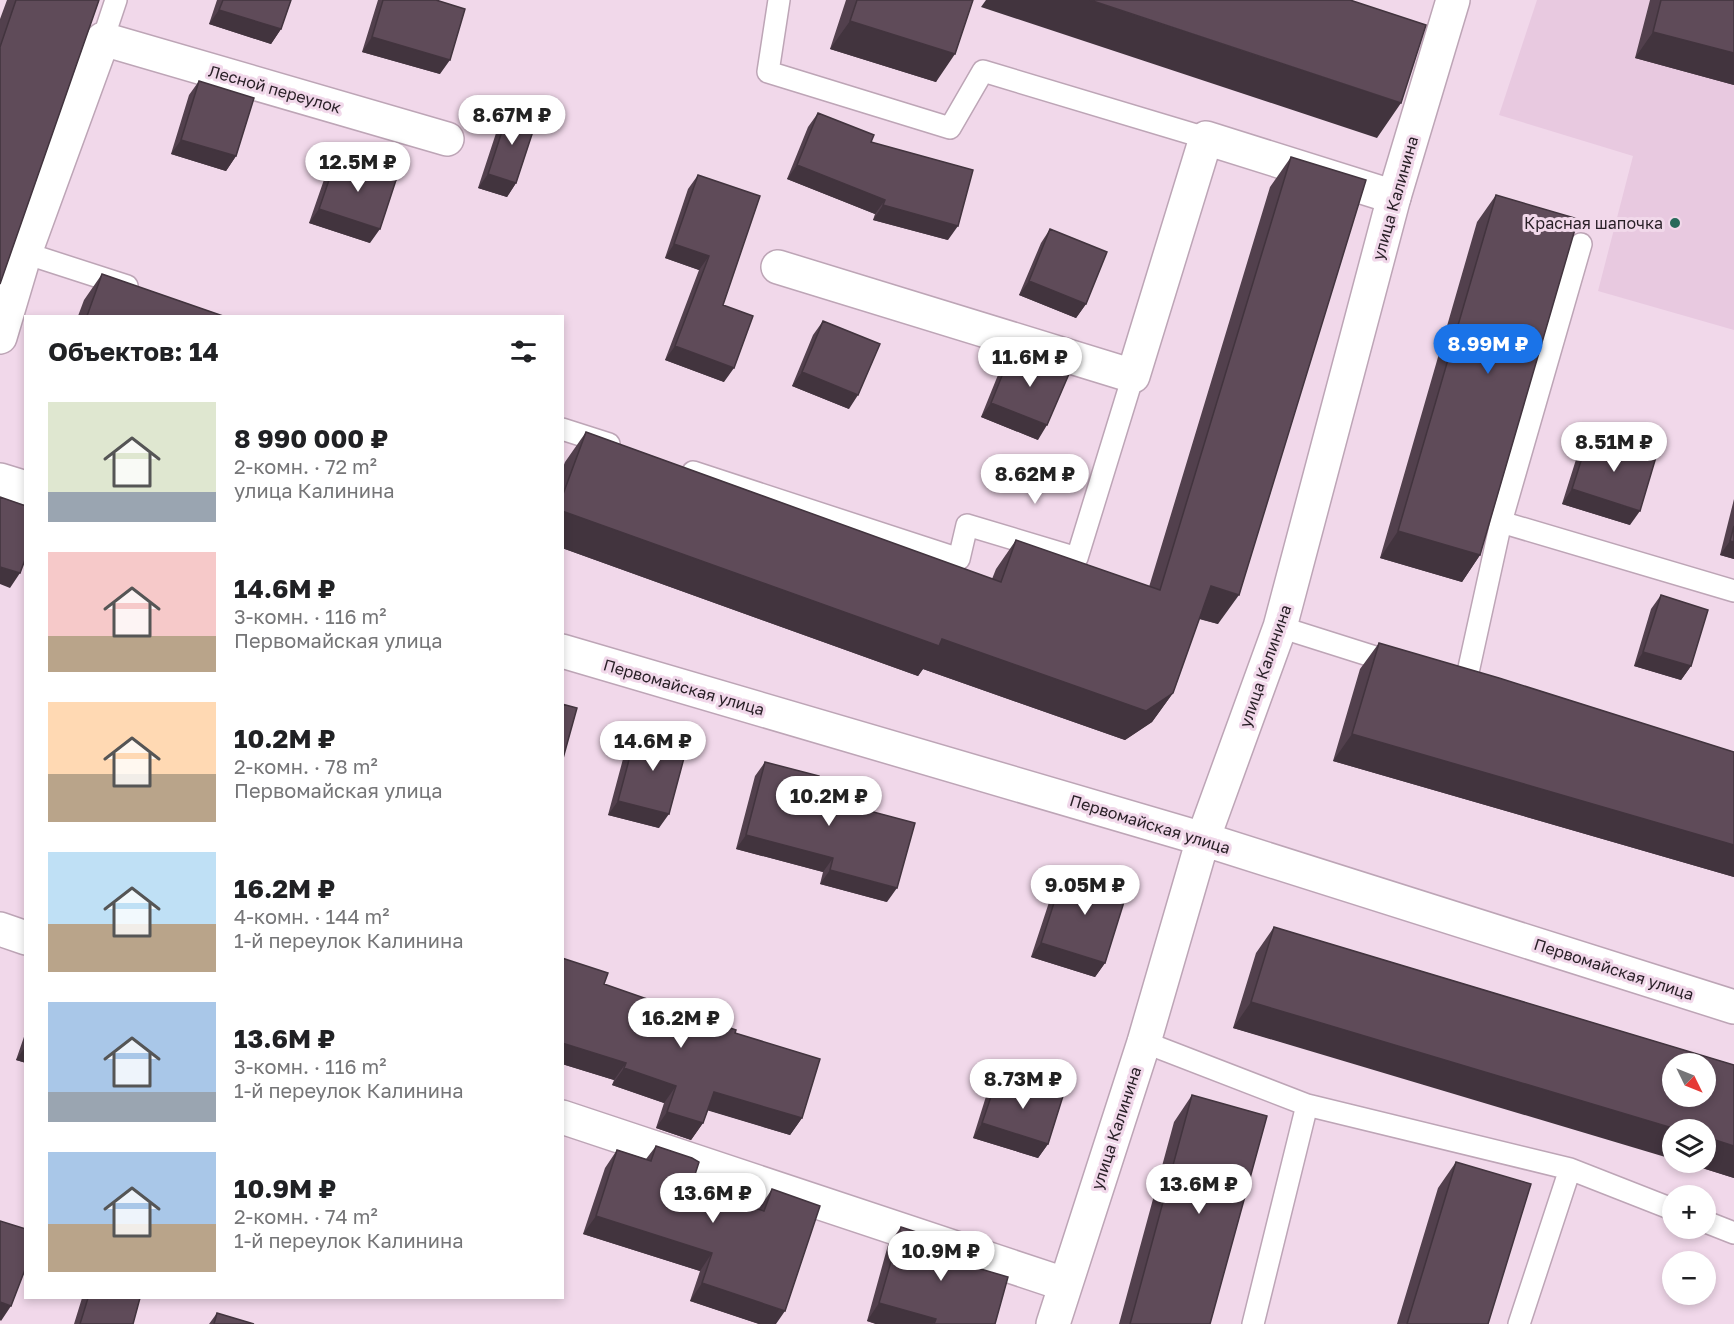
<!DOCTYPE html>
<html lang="ru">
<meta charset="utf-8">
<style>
body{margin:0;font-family:"Golos Text",sans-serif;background:#f2f2f2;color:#202124;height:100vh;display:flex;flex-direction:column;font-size:22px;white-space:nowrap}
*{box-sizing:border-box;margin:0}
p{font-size:20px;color:#757577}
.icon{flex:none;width:33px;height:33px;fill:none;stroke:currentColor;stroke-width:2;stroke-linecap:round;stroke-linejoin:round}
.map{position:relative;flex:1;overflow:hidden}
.sheet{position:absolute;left:24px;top:315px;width:540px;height:984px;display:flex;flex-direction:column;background:#fff;border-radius:0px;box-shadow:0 3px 9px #0003}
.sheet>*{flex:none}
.needle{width:39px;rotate:133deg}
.tools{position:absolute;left:1662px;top:1053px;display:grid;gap:12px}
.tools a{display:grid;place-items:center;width:54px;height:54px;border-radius:50%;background:#fff;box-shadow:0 3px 9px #0003;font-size:30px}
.price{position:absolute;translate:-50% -51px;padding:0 14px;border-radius:21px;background:#fff;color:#222;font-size:20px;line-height:39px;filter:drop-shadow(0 2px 3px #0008)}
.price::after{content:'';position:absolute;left:50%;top:36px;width:18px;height:14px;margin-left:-9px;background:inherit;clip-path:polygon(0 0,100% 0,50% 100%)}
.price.selected{background:#1a73e8;color:#fff}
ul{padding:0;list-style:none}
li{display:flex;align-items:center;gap:18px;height:150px;padding:0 24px}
li span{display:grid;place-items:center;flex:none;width:168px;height:120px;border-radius:0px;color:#555}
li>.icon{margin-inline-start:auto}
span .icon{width:72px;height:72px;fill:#fffc;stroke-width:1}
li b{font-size:26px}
h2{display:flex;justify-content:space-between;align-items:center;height:72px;padding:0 24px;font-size:26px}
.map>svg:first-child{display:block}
</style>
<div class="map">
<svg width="1734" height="1324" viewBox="0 0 1734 1324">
<rect width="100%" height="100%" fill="#f1d8ea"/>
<!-- built -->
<path fill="#e8c9e0" d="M 1537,0 L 1734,0 L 1734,330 L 1598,291 L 1633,156 L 1499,115 Z"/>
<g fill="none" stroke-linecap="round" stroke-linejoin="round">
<!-- service casing -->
<g stroke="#bda5b6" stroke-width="24">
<path id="service" d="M 779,0 L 768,72 L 950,128 L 983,71 L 1206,138
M 103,39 L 116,0
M 25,253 L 127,286
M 562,429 L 609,444
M 693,472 L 959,559 L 967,525 L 1077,558 L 1133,376
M 1501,522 L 1734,591
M 1280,627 L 1397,664
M 1465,686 L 1501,522 L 1581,244
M 1144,1042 L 1307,1105 L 1570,1169 L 1672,1209
M 1706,1222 L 1734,1233
M 1253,1324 L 1307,1105
M 1519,1324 L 1570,1169"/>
</g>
<!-- minor casing -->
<g stroke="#bda5b6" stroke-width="36">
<path id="minor" d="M 778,267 L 1133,376 L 1206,138 L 1394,197
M 0,337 L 25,253 L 103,39 L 447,139
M 0,480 L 26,488
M 562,651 L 1203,839
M 0,929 L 26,938
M 562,1117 L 1064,1284"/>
</g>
<!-- tertiary casing -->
<g stroke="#bda5b6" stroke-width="36">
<path id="tertiary" d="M 1203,839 L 1734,1007
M 1053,1324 L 1144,1042 L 1203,839 L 1280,627 L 1394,197 L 1453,0"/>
</g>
<!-- service -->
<use href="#service" stroke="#fff" stroke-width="21"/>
<!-- minor -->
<use href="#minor" stroke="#fff" stroke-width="33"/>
<!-- tertiary -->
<use href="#tertiary" stroke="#fff" stroke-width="33"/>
</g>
<!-- wall -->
<path fill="#52404d" d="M 7,0 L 99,0 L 0,284 L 0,19 Z
M 217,0 L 291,0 L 281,29 L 271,44 L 209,24 Z
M 378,0 L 436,0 L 440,74 L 362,52 Z
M 846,0 L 973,0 L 936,82 L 830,49 Z
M 1650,0 L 1734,0 L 1734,85 L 1635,58 Z
M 199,81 L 236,156 L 226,171 L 171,154 L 189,95 Z
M 509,110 L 516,183 L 507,197 L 478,188 L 499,124 Z
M 818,113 L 871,142 L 948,240 L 873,220 L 875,214 L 787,179 L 808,127 Z
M 337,157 L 370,243 L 309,223 L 327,171 Z
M 1291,157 L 1218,624 L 1199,619 L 1173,693 L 1152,722 L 1125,740 L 923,669 L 918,676 L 562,548 L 562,470 L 565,462 L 586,432 L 992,579 L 996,569 L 1016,540 L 1149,587 L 1270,187 Z
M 698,175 L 723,305 L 724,382 L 665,360 L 699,270 L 665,258 L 688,189 Z
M 1496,195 L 1480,555 L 1462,582 L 1380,558 L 1477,222 Z
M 1050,229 L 1086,304 L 1076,318 L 1019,295 L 1041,243 Z
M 102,274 L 223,316 L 78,316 L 84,300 Z
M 823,321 L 849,409 L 792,386 L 813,335 Z
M 1012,351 L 1038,440 L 981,417 L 1002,365 Z
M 1589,436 L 1630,525 L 1562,504 L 1579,450 Z
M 1734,499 L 1734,559 L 1720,555 Z
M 1661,595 L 1691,666 L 1681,680 L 1634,666 L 1651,609 Z
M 1379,643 L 1734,752 L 1734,877 L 1333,761 L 1360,669 Z
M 637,730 L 659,828 L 608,815 L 627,744 Z
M 765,762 L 813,796 L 887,902 L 820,884 L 823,872 L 736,849 L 755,776 Z
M 1065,869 L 1105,963 L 1095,977 L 1031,957 L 1055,884 Z
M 1274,927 L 1734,1065 L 1734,1178 L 1683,1162 L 1706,1162 L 1233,1028 L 1256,953 Z
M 562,958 L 604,984 L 735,1033 L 802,1118 L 790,1135 L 708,1110 L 703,1123 L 691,1140 L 656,1128 L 664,1103 L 612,1085 L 614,1080 L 562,1064 Z
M 26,1031 L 26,1063 L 16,1060 Z
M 998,1076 L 1048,1144 L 1038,1158 L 973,1138 L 988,1090 Z
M 1192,1095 L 1210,1324 L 1119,1324 L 1174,1122 Z
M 656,1146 L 691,1187 L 758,1210 L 772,1189 L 776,1324 L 759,1324 L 690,1301 L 700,1271 L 583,1234 L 605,1168 L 617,1150 L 646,1159 Z
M 1456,1162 L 1488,1324 L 1397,1324 L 1438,1188 Z
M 901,1227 L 967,1265 L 995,1324 L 876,1324 L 867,1321 L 888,1245 Z
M 82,1298 L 140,1298 L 133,1324 L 74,1324 Z
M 217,1313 L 254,1324 L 209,1324 Z"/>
<!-- shaded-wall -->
<path fill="#42343e" d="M 986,0 L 1090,0 L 1401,103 L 1377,138 L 981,7 Z
M 219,10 L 281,29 L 271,44 L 209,24 Z
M 850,21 L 955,54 L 936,82 L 830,49 Z
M 1653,32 L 1734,53 L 1734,85 L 1635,58 Z
M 372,37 L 450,60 L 440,74 L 362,52 Z
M 181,140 L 236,156 L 226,171 L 171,154 Z
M 797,165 L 885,200 L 875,214 L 787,179 Z
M 488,174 L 516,183 L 507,197 L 478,188 Z
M 883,205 L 958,226 L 948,240 L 873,220 Z
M 319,209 L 380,229 L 370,243 L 309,223 Z
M 674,244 L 709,256 L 699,270 L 665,258 Z
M 1029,281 L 1086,304 L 1076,318 L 1019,295 Z
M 675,346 L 734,368 L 724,382 L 665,360 Z
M 802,372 L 858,395 L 849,409 L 792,386 Z
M 991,403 L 1047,425 L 1038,440 L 981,417 Z
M 1572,489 L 1640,511 L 1630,525 L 1562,504 Z
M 562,511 L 942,639 L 1173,693 L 1152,722 L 1125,740 L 923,669 L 918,676 L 562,548 Z
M 1398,531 L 1480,555 L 1462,582 L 1380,558 Z
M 1730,541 L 1734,542 L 1734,559 L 1720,555 Z
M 0,567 L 20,573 L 10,588 L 0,584 Z
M 1211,586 L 1239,595 L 1218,624 L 1190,616 Z
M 1643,652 L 1691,666 L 1681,680 L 1634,666 Z
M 1352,734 L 1734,845 L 1734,877 L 1333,761 Z
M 618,801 L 669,814 L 659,828 L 608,815 Z
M 746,835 L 833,858 L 823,872 L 736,849 Z
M 830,870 L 897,888 L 887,902 L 820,884 Z
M 1041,943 L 1105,963 L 1095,977 L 1031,957 Z
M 1251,1002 L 1679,1130 L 1672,1130 L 1672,1159 L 1233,1028 Z
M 562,1043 L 626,1063 L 614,1080 L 562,1064 Z
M 26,1046 L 26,1063 L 16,1060 Z
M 624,1068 L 676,1086 L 664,1103 L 612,1085 Z
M 714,1092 L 802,1118 L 790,1135 L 703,1109 Z
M 667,1112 L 703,1123 L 691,1140 L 656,1128 Z
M 982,1123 L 1048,1144 L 1038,1158 L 973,1138 Z
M 1706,1137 L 1734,1146 L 1734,1178 L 1683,1162 L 1706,1162 Z
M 596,1216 L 712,1253 L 700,1271 L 583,1234 Z
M 702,1283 L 785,1311 L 776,1324 L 759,1324 L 690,1301 Z
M 0,1302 L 11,1306 L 1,1321 L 0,1320 Z
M 879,1303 L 936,1319 L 933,1324 L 876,1324 L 867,1321 Z"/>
<!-- building -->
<path fill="#5f4b59" stroke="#42343e" stroke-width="1.5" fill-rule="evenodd" d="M 16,0 L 99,0 L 0,284 L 0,47 Z
M 223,0 L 291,0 L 281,29 L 219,10 Z
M 383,0 L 436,0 L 465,9 L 450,60 L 372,37 Z
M 857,0 L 973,0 L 955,54 L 850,21 Z
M 1090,0 L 1350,0 L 1426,25 L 1401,103 Z
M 1661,0 L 1734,0 L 1734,53 L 1653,32 Z
M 199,81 L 254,98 L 236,156 L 181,140 Z
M 509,110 L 537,119 L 516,183 L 488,174 Z
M 818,113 L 874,135 L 871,142 L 973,170 L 958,226 L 883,205 L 885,200 L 797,165 Z
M 337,157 L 397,177 L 380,229 L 319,209 Z
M 1291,157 L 1366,180 L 1239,595 L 1211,586 L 1173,693 L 1146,711 L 942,639 L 939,646 L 562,511 L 562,497 L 586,432 L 1001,582 L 1016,540 L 1160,590 Z
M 698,175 L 760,196 L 723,305 L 753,316 L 734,368 L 675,346 L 709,256 L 674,244 Z
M 1496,195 L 1578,219 L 1480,555 L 1398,531 Z
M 1050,229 L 1107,252 L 1086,304 L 1029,281 Z
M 102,274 L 223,316 L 87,316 Z
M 823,321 L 880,344 L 858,395 L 802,372 Z
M 1012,351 L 1069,374 L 1047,425 L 991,403 Z
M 1589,436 L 1656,457 L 1640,511 L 1572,489 Z
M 0,497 L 26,506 L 26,557 L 20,573 L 0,567 Z
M 1734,526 L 1734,542 L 1730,541 Z
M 1661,595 L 1708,610 L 1691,666 L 1643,652 Z
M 1379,643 L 1499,678 L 1734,752 L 1734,845 L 1352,734 Z
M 562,704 L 577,708 L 562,762 Z
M 637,730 L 688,743 L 669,814 L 618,801 Z
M 765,762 L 819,776 L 813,796 L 915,823 L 897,888 L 830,870 L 833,858 L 746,835 Z
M 1065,869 L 1128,889 L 1105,963 L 1041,943 Z
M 1274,927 L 1734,1065 L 1734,1146 L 1706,1137 L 1706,1130 L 1679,1130 L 1251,1002 ZM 1672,1064 L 1706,1064 L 1706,1096 L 1672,1096 Z
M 562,958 L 608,973 L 604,984 L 736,1030 L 735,1033 L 820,1059 L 802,1118 L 714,1092 L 703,1123 L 667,1112 L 676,1086 L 624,1068 L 626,1063 L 562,1043 Z
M 998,1076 L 1063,1096 L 1048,1144 L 982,1123 Z
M 1192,1095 L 1267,1116 L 1210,1324 L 1130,1324 Z
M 656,1146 L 692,1158 L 699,1162 L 691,1187 L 764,1211 L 772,1189 L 820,1206 L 785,1311 L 702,1283 L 712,1253 L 596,1216 L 617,1150 L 651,1161 Z
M 1456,1162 L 1531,1184 L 1488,1324 L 1407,1324 Z
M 0,1221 L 26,1229 L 26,1267 L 11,1306 L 0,1302 Z
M 901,1227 L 971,1250 L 967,1265 L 1008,1277 L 995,1324 L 934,1324 L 936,1319 L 879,1303 Z
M 88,1298 L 140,1298 L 133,1324 L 80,1324 Z
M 217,1313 L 254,1324 L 214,1324 Z"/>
<!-- markers -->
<circle fill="#276a5a" stroke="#f1d8ea" stroke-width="2" cx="1675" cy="223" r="6"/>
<g text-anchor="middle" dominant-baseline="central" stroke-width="6" stroke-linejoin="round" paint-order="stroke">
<!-- street labels -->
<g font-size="16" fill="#281f26" stroke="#f1d8ea">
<text transform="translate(275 89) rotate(16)">Лесной переулок</text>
<text transform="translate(1395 198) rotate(-74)">улица Калинина</text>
<text transform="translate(1265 666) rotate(-71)">улица Калинина</text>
<text transform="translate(684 687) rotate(16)">Первомайская улица</text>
<text transform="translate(1150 824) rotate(17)">Первомайская улица</text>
<text transform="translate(1614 969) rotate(18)">Первомайская улица</text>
<text transform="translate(1116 1128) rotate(-72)">улица Калинина</text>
</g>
<!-- poi labels -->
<g font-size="16" fill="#281f26" stroke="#f1d8ea" text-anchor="end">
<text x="1663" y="223">Красная шапочка</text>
</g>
</g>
</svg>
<div class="tools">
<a><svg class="needle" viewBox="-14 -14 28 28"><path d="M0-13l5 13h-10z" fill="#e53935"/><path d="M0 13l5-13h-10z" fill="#757577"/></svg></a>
<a><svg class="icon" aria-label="layers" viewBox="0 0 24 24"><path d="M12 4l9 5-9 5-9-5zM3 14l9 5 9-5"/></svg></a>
<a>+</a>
<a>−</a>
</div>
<b class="price" style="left:512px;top:146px">8.67M ₽</b>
<b class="price" style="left:358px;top:193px">12.5M ₽</b>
<b class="price selected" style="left:1488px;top:375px">8.99M ₽</b>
<b class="price" style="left:1030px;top:388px">11.6M ₽</b>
<b class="price" style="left:1614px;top:473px">8.51M ₽</b>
<b class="price" style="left:1035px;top:505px">8.62M ₽</b>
<b class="price" style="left:653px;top:772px">14.6M ₽</b>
<b class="price" style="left:829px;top:827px">10.2M ₽</b>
<b class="price" style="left:1085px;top:916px">9.05M ₽</b>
<b class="price" style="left:681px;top:1049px">16.2M ₽</b>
<b class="price" style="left:1023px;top:1110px">8.73M ₽</b>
<b class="price" style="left:1199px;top:1215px">13.6M ₽</b>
<b class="price" style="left:713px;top:1224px">13.6M ₽</b>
<b class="price" style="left:941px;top:1282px">10.9M ₽</b>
<section class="sheet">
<h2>Объектов: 14<svg class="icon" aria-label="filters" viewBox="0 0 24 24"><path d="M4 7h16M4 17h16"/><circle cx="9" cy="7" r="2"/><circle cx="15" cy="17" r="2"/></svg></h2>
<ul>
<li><span style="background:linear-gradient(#dfe7d0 75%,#9aa5b1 0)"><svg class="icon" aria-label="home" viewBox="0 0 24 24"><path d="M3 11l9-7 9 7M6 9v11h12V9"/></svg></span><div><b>8 990 000 ₽</b><p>2-комн. · 72 m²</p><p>улица Калинина</p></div></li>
<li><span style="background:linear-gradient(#f6c9c9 70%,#b9a48a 0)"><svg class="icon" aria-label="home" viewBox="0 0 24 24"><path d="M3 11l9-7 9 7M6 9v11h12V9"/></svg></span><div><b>14.6M ₽</b><p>3-комн. · 116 m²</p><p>Первомайская улица</p></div></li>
<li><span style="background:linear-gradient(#ffd9b3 60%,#b9a48a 0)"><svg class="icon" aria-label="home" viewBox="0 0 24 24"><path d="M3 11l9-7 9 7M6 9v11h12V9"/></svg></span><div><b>10.2M ₽</b><p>2-комн. · 78 m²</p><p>Первомайская улица</p></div></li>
<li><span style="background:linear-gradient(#bfe0f5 60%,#b9a48a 0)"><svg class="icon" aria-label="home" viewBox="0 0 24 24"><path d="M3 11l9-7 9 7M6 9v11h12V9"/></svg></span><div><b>16.2M ₽</b><p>4-комн. · 144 m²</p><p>1-й переулок Калинина</p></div></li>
<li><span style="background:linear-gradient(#a9c7e8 75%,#9aa5b1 0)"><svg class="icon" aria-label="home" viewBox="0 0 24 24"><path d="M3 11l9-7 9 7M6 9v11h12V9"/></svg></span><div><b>13.6M ₽</b><p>3-комн. · 116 m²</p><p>1-й переулок Калинина</p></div></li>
<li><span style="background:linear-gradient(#a9c7e8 60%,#b9a48a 0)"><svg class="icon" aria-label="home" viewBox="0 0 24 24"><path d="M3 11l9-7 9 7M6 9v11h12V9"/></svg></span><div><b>10.9M ₽</b><p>2-комн. · 74 m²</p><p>1-й переулок Калинина</p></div></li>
</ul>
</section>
</div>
